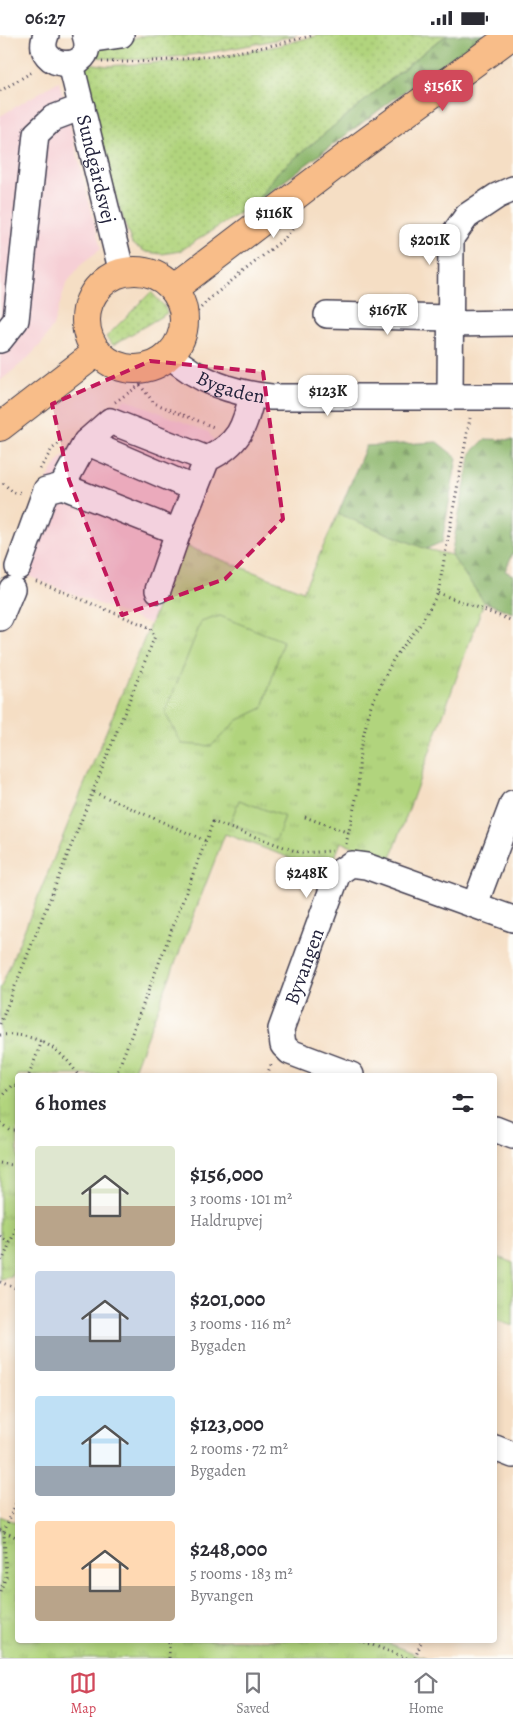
<!DOCTYPE html>
<meta charset="utf-8">
<style>
body{margin:0;font-family:Alegreya,serif;background:#f7f7f7;color:#2b2b33;height:100vh;display:flex;flex-direction:column;font-size:19px;white-space:nowrap}
*{box-sizing:border-box;margin:0}
p{font-size:16px;color:#7c7c81}
.icon{flex:none;width:28px;height:28px;fill:none;stroke:currentColor;stroke-width:2;stroke-linecap:round;stroke-linejoin:round}
.map{position:relative;flex:1;overflow:hidden}
.side{position:absolute;left:15px;top:1038px;width:482px;height:570px;display:flex;flex-direction:column;background:#fff;border-radius:5px;box-shadow:0 2px 8px #0003}
.side>*{flex:none}
.price{position:absolute;translate:-50% -42px;padding:0 11px;border-radius:10px;background:#fff;color:#222;font-size:16px;line-height:32px;filter:drop-shadow(0 1px 2px #0008)}
.price::after{content:'';position:absolute;left:50%;top:30px;width:15px;height:11px;margin-left:-8px;background:inherit;clip-path:polygon(0 0,100% 0,50% 100%)}
.price.selected{background:#d1495b;color:#fff}
ul{padding:0;list-style:none}
li{display:flex;align-items:center;gap:15px;height:125px;padding:0 20px}
li span{display:grid;place-items:center;flex:none;width:140px;height:100px;border-radius:5px;color:#555}
li>.icon{margin-inline-start:auto}
span .icon{width:60px;height:60px;fill:#fffc;stroke-width:1}
li b{font-size:21px}
h2{display:flex;justify-content:space-between;align-items:center;height:60px;padding:0 20px;font-size:21px}
.status{display:flex;justify-content:space-between;align-items:center;height:35px;padding:0 25px;background:#fff;direction:ltr}
.status svg{height:14px;fill:currentColor}
.menu{display:flex;justify-content:space-around;align-items:center;height:70px;border-top:1px solid #e1e1e2;background:#fff;font-size:14px;color:#7c7c81}
.menu a{display:grid;justify-items:center;gap:2px}
.menu .selected{color:#d1495b}
.map>svg:first-child{display:block}
</style>
<div class="status"><b>06:27</b><svg viewBox="0 0 49 12"><path d="M0 12V9h3v3zM5 12V6h3v6zM10 12V3h3v9zM15 12V0h3v12zM26 1h20v11H26zM47 4h2v5h-2z"/></svg></div>
<div class="map">
<svg width="513" height="1623" viewBox="0 0 513 1623">
<defs>
<pattern id="grass-dots" width="8" height="8" patternUnits="userSpaceOnUse" patternTransform="scale(1.25)"><rect width="8" height="8" fill="#b1d47d"/><path d="M2 2h.1M6 6h.1" fill="none" stroke="#98b66d" stroke-width="1.8" stroke-linecap="round"/></pattern>
<pattern id="forest-firs" width="22" height="20" patternUnits="userSpaceOnUse" patternTransform="scale(1.25)"><rect width="22" height="20" fill="#8cb66c"/><path d="M5 1l3.5 6h-7zM16 11l3.5 6h-7z" fill="#72945a"/></pattern>
<pattern id="park-tufts" width="24" height="20" patternUnits="userSpaceOnUse" patternTransform="scale(1.25)"><rect width="24" height="20" fill="#b1d47d"/><path d="M3 7l-1-3M5 7V3M7 7l1-3M15 17l-1-3M17 17v-4M19 17l1-3" fill="none" stroke="#98b66d"/></pattern>
</defs>
<rect width="100%" height="100%" fill="#fdfcf7"/>
<filter id="ink" filterUnits="userSpaceOnUse"><feTurbulence type="fractalNoise" baseFrequency=".02" numOctaves="2"/><feDisplacementMap in="SourceGraphic" scale="10" xChannelSelector="R" yChannelSelector="G"/><feConvolveMatrix kernelMatrix="1 2 1 2 8 2 1 2 1" color-interpolation-filters="sRGB"/></filter>
<filter id="wash" filterUnits="userSpaceOnUse"><feTurbulence type="fractalNoise" baseFrequency=".0096" numOctaves="4" result="noise"/><feDisplacementMap in="SourceGraphic" scale="20" xChannelSelector="R" yChannelSelector="G"/><feGaussianBlur stdDeviation="1.12" result="paint"/><feColorMatrix in="noise" values="0 0 0 0 0 0 0 0 0 0 0 0 0 0 0 0 0 1.4 0 .05"/><feComposite in="paint" operator="in"/></filter>
<g filter="url(#wash)">
<rect width="100%" height="100%" fill="#f5dec4"/>
<!-- built -->
<path fill="#f6cfd5" d="M 59,46 L 101,214 L 82,228 L 66,249 L 53,291 L 42,308 L 27,324 L 0,346 L 0,81 Z
M 126,364 L 208,397 L 221,416 L 150,589 L 10,534 L 42,455 L 54,432 L 82,399 Z"/>
<!-- grass -->
<path fill="url(#grass-dots)" stroke="#6a7b5c" d="M 147,0 L 297,0 C 244,12 144,33 93,21 L 94,17 L 106,10 Z
M 319,0 L 448,0 L 435,8 L 278,137 L 255,168 L 180,216 L 162,219 L 146,217 L 132,209 L 108,140 L 84,31 L 89,28 L 107,31 L 212,24 L 281,10 Z
M 151,257 L 164,271 L 167,278 L 113,310 L 106,302 Z"/>
<!-- forest -->
<path fill="url(#forest-firs)" stroke="#576c54" d="M 448,0 L 484,0 L 430,37 L 255,168 L 278,137 L 435,8 Z
M 485,404 L 513,405 L 513,518 L 505,536 L 513,540 L 513,578 L 484,567 L 451,520 L 471,418 Z
M 437,407 L 457,423 L 442,507 L 426,514 L 338,479 L 366,411 Z"/>
<!-- park -->
<path fill="url(#park-tufts)" stroke="#6a7b5c" d="M 338,479 L 426,514 L 451,520 L 484,567 L 390,826 L 341,807 L 329,837 L 225,799 L 132,1040 L 18,1040 L 17,1225 L 11,1242 L 0,1244 L 0,954 L 183,510 L 303,556 Z
M 495,1221 L 513,1228 L 513,1291 L 495,1285 Z
M 0,1481 L 17,1488 L 18,1605 L 380,1605 L 427,1623 L 0,1623 Z"/>
<!-- pitch -->
<path fill="#b1d47d" stroke="#6a7b5c" d="M 220,581 L 283,606 L 263,673 L 238,685 L 211,711 L 182,709 L 165,678 L 201,587 Z
M 239,765 L 285,782 L 276,806 L 230,788 Z"/>
</g>
<g filter="url(#ink)">
<g fill="none" stroke-linecap="round" stroke-linejoin="round">
<!-- minor casing -->
<g stroke="#423e50" stroke-width="28">
<g id="minor">
<path d="M 46,0 C 31,36 99,40 85,0"/>
<path d="M 87,5 L 121,0"/>
<path id="s1" d="M 71,29 L 122,238"/>
<path d="M 327,280 L 449,283"/>
<path d="M 449,289 L 513,288"/>
<path d="M 0,305 L 16,285 L 36,99 L 53,83 L 82,72"/>
<path id="s2" d="M 170,320 C 199,347 233,358 271,362 L 513,362"/>
<path d="M 450,362 L 451,203 L 467,181 L 497,161 L 513,154"/>
<path d="M 86,407 L 195,454"/>
<path d="M 207,424 L 110,386 L 86,407 L 62,451 L 178,497 L 207,424 C 239,409 245,392 252,360"/>
<path d="M 18,532 L 46,455 L 62,451"/>
<path d="M 158,555 L 178,497"/>
<path d="M 0,583 L 12,554"/>
<path d="M 475,869 L 513,768"/>
<path id="s3" d="M 351,1040 L 290,1017 L 283,1010 L 281,994 L 338,838 L 351,829 L 366,831 L 513,884"/>
<path d="M 495,1094 L 513,1101"/>
<path d="M 495,1413 L 513,1420"/>
</g>
</g>
<!-- major casing -->
<g stroke="#423e50" stroke-width="30">
<path id="major" d="M86 285a49 49 0 1 1 98 0a49 49 0 1 1-98 0Z
M 173,254 L 350,119 L 512,0
M 0,392 L 97,317"/>
</g>
<!-- path -->
<path stroke="#423e50" stroke-width="3" stroke-dasharray="1 4" stroke-linecap="butt" d="M 102,27 C 175,28 244,19 314,0
M 0,56 L 34,36
M 143,237 L 170,228
M 184,291 L 209,264 L 285,203 L 295,191
M 140,350 L 154,368 L 216,393
M 115,367 L 140,350 L 149,333
M 40,434 L 52,414 L 62,406
M 3,448 L 14,458 L 23,457
M 438,558 L 513,586
M 94,757 L 206,806
M 305,782 L 349,798
M 346,809 L 358,755 L 360,714 L 371,670 L 394,623 L 420,590 L 438,558 L 470,383
M 0,989 L 155,601 L 151,593 L 34,545
M 0,1000 C 33,997 61,1012 78,1040
M 29,1040 L 42,1006
M 116,1040 L 213,787 L 301,818 L 332,816
M 267,1040 L 272,1027
M 0,1063 L 11,1051 L 18,1050
M 0,1088 L 10,1095 L 18,1095
M 0,1128 L 18,1131
M 0,1201 L 10,1208
M 0,1225 L 4,1222 L 18,1189
M 0,1247 L 18,1254
M 0,1495 L 18,1503
M 0,1556 L 6,1542 L 4,1497 L 18,1463
M 359,1605 L 407,1623
M 169,1623 L 169,1605
M 415,1623 L 422,1605"/>
<!-- minor -->
<use href="#minor" stroke="#fff" stroke-width="25"/>
<!-- major -->
<use href="#major" stroke="#f8bd89" stroke-width="28"/>
</g>
</g>
<!-- marked area -->
<path fill="#c2185b" fill-opacity="0.2" stroke="#c2185b" stroke-width="4" stroke-dasharray="10 6" stroke-linejoin="round" d="M 150,326 L 263,337 L 283,484 L 225,544 L 122,580 L 69,445 L 52,369 Z"/>
<g text-anchor="middle" dominant-baseline="central" stroke-width="4" stroke-linejoin="round" paint-order="stroke">
<!-- street labels -->
<g font-size="20" fill="#22223b" stroke="#fdfcf7">
<text stroke="none"><textPath href="#s1" startOffset="108">Sundgårdsvej</textPath></text>
<text stroke="none"><textPath href="#s2" startOffset="70">Bygaden</textPath></text>
<text stroke="none"><textPath href="#s3" startOffset="158">Byvangen</textPath></text>
</g>
</g>
</svg>
<b class="price selected" style="left:443px;top:77px">$156K</b>
<b class="price" style="left:274px;top:204px">$116K</b>
<b class="price" style="left:430px;top:231px">$201K</b>
<b class="price" style="left:388px;top:301px">$167K</b>
<b class="price" style="left:328px;top:382px">$123K</b>
<b class="price" style="left:307px;top:864px">$248K</b>
<section class="side">
<h2>6 homes<svg class="icon" aria-label="filters" viewBox="0 0 24 24"><path d="M4 7h16M4 17h16"/><circle cx="9" cy="7" r="2"/><circle cx="15" cy="17" r="2"/></svg></h2>
<ul>
<li><span style="background:linear-gradient(#dfe7d0 60%,#b9a48a 0)"><svg class="icon" aria-label="home" viewBox="0 0 24 24"><path d="M3 11l9-7 9 7M6 9v11h12V9"/></svg></span><div><b>$156,000</b><p>3 rooms · 101 m²</p><p>Haldrupvej</p></div></li>
<li><span style="background:linear-gradient(#c9d6e8 65%,#9aa5b1 0)"><svg class="icon" aria-label="home" viewBox="0 0 24 24"><path d="M3 11l9-7 9 7M6 9v11h12V9"/></svg></span><div><b>$201,000</b><p>3 rooms · 116 m²</p><p>Bygaden</p></div></li>
<li><span style="background:linear-gradient(#bfe0f5 70%,#9aa5b1 0)"><svg class="icon" aria-label="home" viewBox="0 0 24 24"><path d="M3 11l9-7 9 7M6 9v11h12V9"/></svg></span><div><b>$123,000</b><p>2 rooms · 72 m²</p><p>Bygaden</p></div></li>
<li><span style="background:linear-gradient(#ffd9b3 65%,#b9a48a 0)"><svg class="icon" aria-label="home" viewBox="0 0 24 24"><path d="M3 11l9-7 9 7M6 9v11h12V9"/></svg></span><div><b>$248,000</b><p>5 rooms · 183 m²</p><p>Byvangen</p></div></li>
</ul>
</section>
</div>
<nav class="menu">
<a class="selected"><svg class="icon" aria-label="map" viewBox="0 0 24 24"><path d="M3 6l6-2 6 2 6-2v14l-6 2-6-2-6 2zM9 4v14M15 6v14"/></svg>Map</a>
<a><svg class="icon" aria-label="saved" viewBox="0 0 24 24"><path d="M7 4h10v16l-5-4-5 4z"/></svg>Saved</a>
<a><svg class="icon" aria-label="home" viewBox="0 0 24 24"><path d="M3 11l9-7 9 7M6 9v11h12V9"/></svg>Home</a>
</nav>
